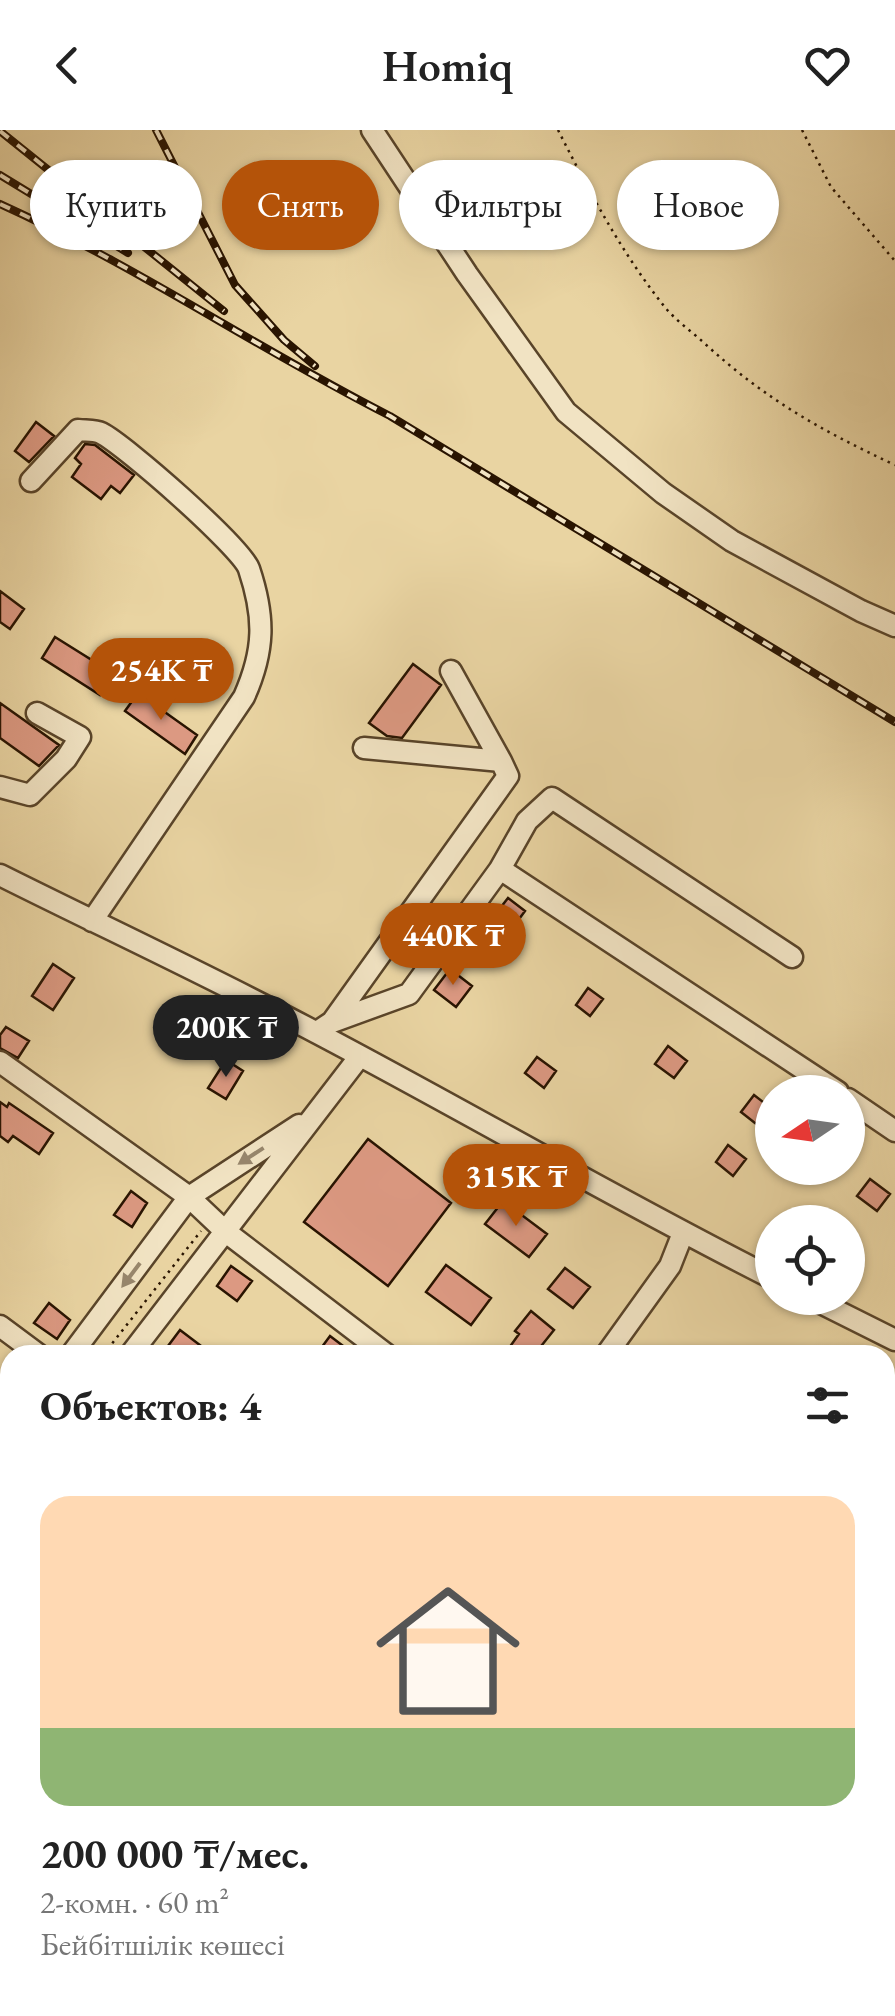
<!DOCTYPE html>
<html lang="ru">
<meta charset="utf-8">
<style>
body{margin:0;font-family:"EB Garamond",serif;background:#f6f6f6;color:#222;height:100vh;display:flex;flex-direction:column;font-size:38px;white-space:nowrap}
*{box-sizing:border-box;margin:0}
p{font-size:32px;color:#767676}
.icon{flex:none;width:55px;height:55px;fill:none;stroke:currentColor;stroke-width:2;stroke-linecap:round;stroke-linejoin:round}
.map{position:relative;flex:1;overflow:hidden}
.side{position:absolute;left:0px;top:1215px;width:895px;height:672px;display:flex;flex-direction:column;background:#fff;border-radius:30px 30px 0 0;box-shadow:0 2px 8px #0004}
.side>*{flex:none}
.banner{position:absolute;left:30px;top:30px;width:835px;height:90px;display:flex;gap:20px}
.needle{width:65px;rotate:257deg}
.buttons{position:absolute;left:755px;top:945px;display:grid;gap:20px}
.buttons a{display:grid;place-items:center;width:110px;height:110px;border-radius:50%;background:#fff;box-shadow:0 2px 8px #0004;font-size:50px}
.price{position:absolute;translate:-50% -85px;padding:0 22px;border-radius:35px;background:#b45309;color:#fff;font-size:32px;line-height:65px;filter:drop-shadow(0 2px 5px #0008)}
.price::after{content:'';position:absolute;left:50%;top:60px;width:30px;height:22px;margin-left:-15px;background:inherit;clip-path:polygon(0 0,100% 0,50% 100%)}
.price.selected{background:#222;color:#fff}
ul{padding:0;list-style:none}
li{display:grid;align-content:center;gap:20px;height:530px;padding:0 40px}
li+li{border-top:2px solid #e0e0e0}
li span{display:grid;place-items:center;height:310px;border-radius:30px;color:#555}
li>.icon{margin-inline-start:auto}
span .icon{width:180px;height:180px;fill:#fffc;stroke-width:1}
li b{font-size:42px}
h2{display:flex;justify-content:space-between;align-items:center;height:120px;padding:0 40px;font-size:42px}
.tag{padding:0 35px;border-radius:45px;background:#fff;box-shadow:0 2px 8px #0004;font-size:35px;line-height:90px}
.tag.selected{background:#b45309;color:#fff}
header{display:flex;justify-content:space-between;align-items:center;height:130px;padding:0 40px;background:#fff;font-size:45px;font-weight:600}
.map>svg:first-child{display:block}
</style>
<header><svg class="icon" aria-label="back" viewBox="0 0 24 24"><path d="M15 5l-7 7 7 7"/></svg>Homiq<svg class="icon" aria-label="heart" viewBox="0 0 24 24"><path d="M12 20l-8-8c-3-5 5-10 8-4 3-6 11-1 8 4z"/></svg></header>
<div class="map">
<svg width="895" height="1886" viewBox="0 0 895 1886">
<rect width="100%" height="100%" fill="#e9d4a2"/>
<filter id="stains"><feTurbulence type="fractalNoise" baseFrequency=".002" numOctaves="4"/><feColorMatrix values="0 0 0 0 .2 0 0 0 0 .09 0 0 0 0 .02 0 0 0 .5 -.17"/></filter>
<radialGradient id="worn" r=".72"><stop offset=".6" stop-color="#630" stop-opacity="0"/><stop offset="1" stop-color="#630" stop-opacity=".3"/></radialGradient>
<!-- building -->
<path fill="#dc9982" stroke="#291401" stroke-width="2.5" d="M 36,292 L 54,306 L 29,332 L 15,321 Z
M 85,314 L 95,315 L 134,345 L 120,363 L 111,356 L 101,369 L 72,347 L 81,334 L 75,328 Z
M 0,461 L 24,479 L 10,499 L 0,492 Z
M 55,507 L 114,544 L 100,565 L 42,528 Z
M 413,534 L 441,555 L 402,608 L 387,606 L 369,593 Z
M 138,563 L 197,605 L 185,624 L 125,581 Z
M 0,573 L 59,615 L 39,636 L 0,608 Z
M 508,768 L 525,781 L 511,800 L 494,786 Z
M 53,834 L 74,848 L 53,880 L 32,866 Z
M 450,839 L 472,856 L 456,877 L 434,860 Z
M 588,858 L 603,869 L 590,886 L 576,875 Z
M 6,897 L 29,911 L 18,928 L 0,918 L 0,905 Z
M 668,916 L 687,931 L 674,948 L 655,934 Z
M 537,927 L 556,941 L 544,958 L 525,943 Z
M 226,930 L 243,941 L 226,969 L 208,958 Z
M 754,965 L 772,979 L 760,997 L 741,982 Z
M 0,972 L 7,977 L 9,973 L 53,1003 L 39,1024 L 13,1006 L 8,1012 L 0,1006 Z
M 368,1009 L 451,1073 L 388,1156 L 304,1092 Z
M 728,1015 L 746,1029 L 733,1046 L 716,1032 Z
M 870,1049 L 890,1064 L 877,1081 L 857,1066 Z
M 131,1061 L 147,1073 L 132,1097 L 114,1085 Z
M 503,1071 L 547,1104 L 529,1127 L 485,1094 Z
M 446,1135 L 491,1168 L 471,1195 L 426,1162 Z
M 231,1136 L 252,1151 L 237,1171 L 217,1156 Z
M 565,1138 L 590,1157 L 573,1178 L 548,1159 Z
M 49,1173 L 70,1190 L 57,1209 L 34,1193 Z
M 531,1181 L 554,1200 L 534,1225 L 504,1225 L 519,1204 L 515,1201 Z
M 180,1200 L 213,1225 L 181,1225 L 168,1216 Z
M 330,1206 L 355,1225 L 316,1225 Z"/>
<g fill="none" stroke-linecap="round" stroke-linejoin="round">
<!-- minor casing -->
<g stroke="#594429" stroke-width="25">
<path id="minor" d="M 372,0 L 467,144 L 566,282 L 663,363 L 732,411 L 861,481 L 895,496
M 31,351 L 78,300 C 85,301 95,300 101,303 C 125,315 241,417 249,439 C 265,487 265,520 244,567 L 92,791
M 451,541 L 501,631
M 0,657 L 30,665 L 66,629 L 80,607 L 37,583
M 500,739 L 527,691 L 552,668 L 792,827
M 0,745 C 106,798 214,848 319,904 C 471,984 619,1071 772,1148
M 332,892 L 508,646 L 501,631 L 364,618
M 317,902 L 332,892 L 409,864 L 500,739 L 838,962
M 0,932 L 189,1067 L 226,1102 L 387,1225
M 848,969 L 895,1001
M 811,1168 L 895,1210
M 0,1196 L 39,1225
M 71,1225 L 189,1067 L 299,995
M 130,1225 L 360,926
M 606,1225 L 670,1136 L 683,1103
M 885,1294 L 895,1299
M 0,1324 L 10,1310
M 0,1403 L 10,1389
M 0,1454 L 10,1461
M 885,1589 L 895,1596
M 0,1697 L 10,1704
M 885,1862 L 895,1872
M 248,1878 L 259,1886
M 580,1878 L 592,1886
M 12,1886 L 18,1878
M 397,1886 L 403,1878"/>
</g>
<!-- path -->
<path stroke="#291401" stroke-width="2.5" stroke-dasharray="2.5 5" stroke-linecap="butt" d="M 558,0 C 589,61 621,122 664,176 C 675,190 691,201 703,212 C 765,269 820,300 895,335
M 802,0 L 831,57 L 895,131
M 103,1225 L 201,1101
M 0,1366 L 10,1352"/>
<!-- minor -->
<use href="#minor" stroke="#f1e3c3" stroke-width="20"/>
<!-- rail casing -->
<g stroke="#291401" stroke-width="8">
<path id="rail" d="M 156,0 L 235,155 L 284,210 L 315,236
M 0,1 L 224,181
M 0,45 L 128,123
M 0,74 C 135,135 258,219 390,286 L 895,592"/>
</g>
<!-- rail -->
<use href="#rail" stroke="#f1e3c3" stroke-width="4" stroke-dasharray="11" stroke-linecap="butt"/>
</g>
<!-- one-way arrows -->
<defs><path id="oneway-solid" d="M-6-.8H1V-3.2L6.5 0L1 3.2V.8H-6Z" transform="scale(2.5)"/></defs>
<g fill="#97866c">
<use href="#oneway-solid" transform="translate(251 1026) rotate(147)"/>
<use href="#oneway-solid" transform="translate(131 1145) rotate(127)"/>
</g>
<rect width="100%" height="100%" filter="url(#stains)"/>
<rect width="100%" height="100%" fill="url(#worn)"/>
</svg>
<div class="buttons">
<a><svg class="needle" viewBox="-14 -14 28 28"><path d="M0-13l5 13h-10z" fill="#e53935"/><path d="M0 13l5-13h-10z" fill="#767676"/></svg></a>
<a><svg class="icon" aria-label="locate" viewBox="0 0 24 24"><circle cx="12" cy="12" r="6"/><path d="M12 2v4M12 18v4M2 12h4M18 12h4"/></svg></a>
</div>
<b class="price" style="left:161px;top:593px">254K ₸</b>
<b class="price" style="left:453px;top:858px">440K ₸</b>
<b class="price selected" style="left:226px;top:950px">200K ₸</b>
<b class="price" style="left:516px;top:1099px">315K ₸</b>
<div class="banner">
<a class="tag">Купить</a>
<a class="tag selected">Снять</a>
<a class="tag">Фильтры</a>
<a class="tag">Новое</a>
</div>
<section class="side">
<h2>Объектов: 4<svg class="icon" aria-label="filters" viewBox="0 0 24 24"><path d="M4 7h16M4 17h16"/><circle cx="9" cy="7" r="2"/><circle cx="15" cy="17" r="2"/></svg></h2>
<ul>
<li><span style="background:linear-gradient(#ffd9b3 75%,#8fb573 0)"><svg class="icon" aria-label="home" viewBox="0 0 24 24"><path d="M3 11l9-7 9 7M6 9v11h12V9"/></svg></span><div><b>200 000 ₸/мес.</b><p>2-комн. · 60 m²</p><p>Бейбітшілік көшесі</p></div></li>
</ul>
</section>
</div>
